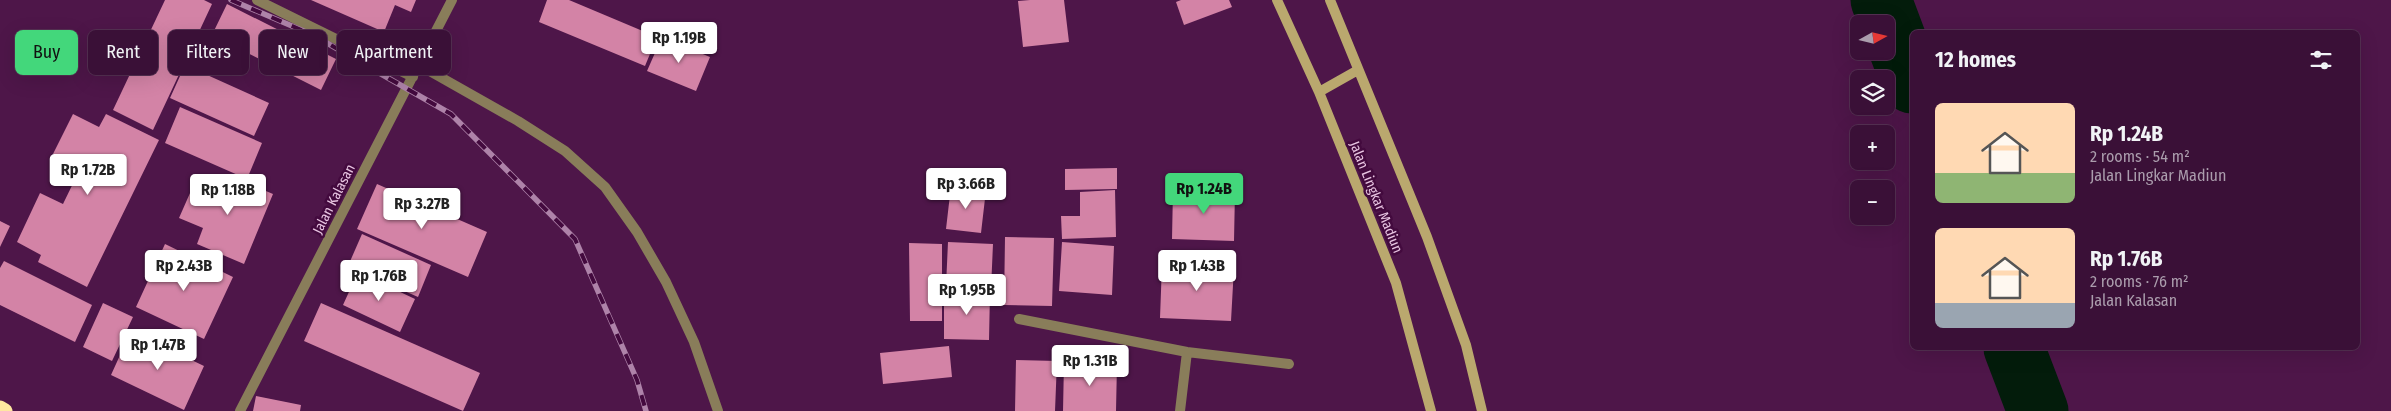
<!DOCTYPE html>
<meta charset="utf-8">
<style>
body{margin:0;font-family:"Fira Sans Condensed",sans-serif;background:#41193f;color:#f1f3f6;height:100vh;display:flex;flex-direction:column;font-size:19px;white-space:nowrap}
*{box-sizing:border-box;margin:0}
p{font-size:16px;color:#ab9dad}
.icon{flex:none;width:28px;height:28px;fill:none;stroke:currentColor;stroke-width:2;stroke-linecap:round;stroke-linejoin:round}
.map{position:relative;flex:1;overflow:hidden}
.side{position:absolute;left:1910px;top:30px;width:450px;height:320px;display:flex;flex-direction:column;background:#3a1037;border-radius:8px;box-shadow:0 5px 20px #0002,0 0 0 1px #543052}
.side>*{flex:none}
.hud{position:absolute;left:15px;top:30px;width:475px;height:45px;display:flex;gap:10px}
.needle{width:32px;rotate:82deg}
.tools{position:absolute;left:1850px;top:15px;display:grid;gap:10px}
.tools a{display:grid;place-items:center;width:45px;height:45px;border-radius:8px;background:#3a1037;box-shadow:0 5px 20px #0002,0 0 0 1px #543052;font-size:25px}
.price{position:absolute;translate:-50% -42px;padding:0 11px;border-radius:5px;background:#fff;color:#222;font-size:16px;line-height:32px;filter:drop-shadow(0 1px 2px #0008)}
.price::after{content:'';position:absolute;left:50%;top:30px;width:15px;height:11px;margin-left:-8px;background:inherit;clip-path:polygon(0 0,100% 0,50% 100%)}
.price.on{background:#43d77b;color:#111}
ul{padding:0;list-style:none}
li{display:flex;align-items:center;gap:15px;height:125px;padding:0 25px}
li span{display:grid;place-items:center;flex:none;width:140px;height:100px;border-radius:8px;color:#555}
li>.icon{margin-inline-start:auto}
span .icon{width:60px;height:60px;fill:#fffc;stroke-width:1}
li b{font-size:21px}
h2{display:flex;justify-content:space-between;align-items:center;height:60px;padding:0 25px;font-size:21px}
.chip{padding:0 18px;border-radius:8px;background:#3a1037;box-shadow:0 5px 20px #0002,0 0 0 1px #543052;font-size:18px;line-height:45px}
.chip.on{background:#43d77b;color:#111}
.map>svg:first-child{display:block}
</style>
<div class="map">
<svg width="2391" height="411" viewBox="0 0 2391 411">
<rect width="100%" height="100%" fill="#4e1649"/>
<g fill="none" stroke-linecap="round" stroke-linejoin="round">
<!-- river -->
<path stroke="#031c0b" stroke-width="61" d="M 1881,0 L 1912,83
M 2014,348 L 2038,411"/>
</g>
<!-- building -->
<path fill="#d383a6" d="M 165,0 L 204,0 L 212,4 L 153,130 L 113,110 Z
M 311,0 L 416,0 L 411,12 L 395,5 L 384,32 Z
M 547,0 L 569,0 L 657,37 L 645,66 L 539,22 Z
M 1030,0 L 1064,0 L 1069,42 L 1023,47 L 1018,1 Z
M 1181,0 L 1229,0 L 1232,7 L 1184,25 L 1176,2 Z
M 227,4 L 336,59 L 321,90 L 212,35 Z
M 662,37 L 710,57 L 696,91 L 647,71 Z
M 185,65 L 269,103 L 254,136 L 170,98 Z
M 180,107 L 262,143 L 247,179 L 165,143 Z
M 73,114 L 99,127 L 106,114 L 159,140 L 87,287 L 38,262 L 41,255 L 17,242 L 40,193 L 63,204 L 81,167 L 53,154 Z
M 1117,168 L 1117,189 L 1065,190 L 1065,169 Z
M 225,174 L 273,194 L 244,264 L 197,244 L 203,228 L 179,218 L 194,184 L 218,193 Z
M 377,184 L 487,232 L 468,277 L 357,229 Z
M 951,186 L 986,190 L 981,233 L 946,229 Z
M 1173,189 L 1235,191 L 1234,241 L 1172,239 Z
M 1115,190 L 1116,237 L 1062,239 L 1061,216 L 1080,216 L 1080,192 Z
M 0,221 L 10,226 L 0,247 Z
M 362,234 L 431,265 L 418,297 L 348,266 Z
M 1005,237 L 1054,238 L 1052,306 L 1004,305 Z
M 948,242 L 993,244 L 991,289 L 946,286 Z
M 1062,242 L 1114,246 L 1112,295 L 1059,291 Z
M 909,243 L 942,244 L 942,321 L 910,321 Z
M 165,244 L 233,277 L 204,339 L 136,307 Z
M 4,261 L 92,305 L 75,342 L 0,305 L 0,268 Z
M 1162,264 L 1234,267 L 1231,321 L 1160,318 Z
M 358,272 L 415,299 L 400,332 L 343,305 Z
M 944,292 L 990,292 L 989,340 L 944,339 Z
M 103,303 L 133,317 L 112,361 L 83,347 Z
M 321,303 L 480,373 L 463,411 L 304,341 Z
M 131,331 L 204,366 L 184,410 L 111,375 Z
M 949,346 L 952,377 L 883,384 L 880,353 Z
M 1016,360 L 1057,361 L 1055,411 L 1015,411 Z
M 1064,362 L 1117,363 L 1116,411 L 1063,411 Z
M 256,396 L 301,405 L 300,411 L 253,411 Z"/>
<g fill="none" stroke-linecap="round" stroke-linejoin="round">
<!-- lane -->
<path stroke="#897d5a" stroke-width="10" d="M 419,65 L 518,121 L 565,151 L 605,187 L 637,232 L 666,282 L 694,342 L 718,411"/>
<!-- street -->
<path stroke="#897d5a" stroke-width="10" d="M 257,0 L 413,77
M 1019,319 L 1187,352 L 1289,364
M 240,411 L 452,0
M 1180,411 L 1187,352"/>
<!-- secondary -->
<path stroke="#baa86e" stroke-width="10" d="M 1277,0 L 1319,92 L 1396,283 L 1431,411
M 1330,0 L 1427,237 L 1466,345 L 1482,411
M 1319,92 L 1358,70"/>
<!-- highway -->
<path stroke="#fee7a0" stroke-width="15" d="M 0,408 L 5,411"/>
<!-- rail casing -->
<g stroke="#ae83a9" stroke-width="5.5">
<path id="rail" d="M 231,0 L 313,35 L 451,114 L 575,239 L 637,380 L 646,411"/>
</g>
<!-- rail -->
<use href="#rail" stroke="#430a3e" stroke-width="4" stroke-dasharray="11" stroke-linecap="butt"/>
</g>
<g text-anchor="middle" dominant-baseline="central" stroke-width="5" stroke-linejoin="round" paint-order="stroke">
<!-- street labels -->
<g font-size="14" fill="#e9c6e3" stroke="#430a3e">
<text transform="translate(1376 197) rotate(68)">Jalan Lingkar Madiun</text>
<text transform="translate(334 199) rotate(-63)">Jalan Kalasan</text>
</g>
</g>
</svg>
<div class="tools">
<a><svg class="needle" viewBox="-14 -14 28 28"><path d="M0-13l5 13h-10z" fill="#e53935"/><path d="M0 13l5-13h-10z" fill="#ab9dad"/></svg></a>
<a><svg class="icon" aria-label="layers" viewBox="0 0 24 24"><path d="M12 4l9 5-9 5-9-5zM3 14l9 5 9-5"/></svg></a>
<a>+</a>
<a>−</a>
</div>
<b class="price" style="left:679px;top:64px">Rp 1.19B</b>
<b class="price" style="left:88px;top:196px">Rp 1.72B</b>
<b class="price" style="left:966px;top:210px">Rp 3.66B</b>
<b class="price on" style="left:1204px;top:215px">Rp 1.24B</b>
<b class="price" style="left:228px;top:216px">Rp 1.18B</b>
<b class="price" style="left:422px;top:230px">Rp 3.27B</b>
<b class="price" style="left:184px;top:292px">Rp 2.43B</b>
<b class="price" style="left:1197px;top:292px">Rp 1.43B</b>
<b class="price" style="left:379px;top:302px">Rp 1.76B</b>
<b class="price" style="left:967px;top:316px">Rp 1.95B</b>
<b class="price" style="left:158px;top:371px">Rp 1.47B</b>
<b class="price" style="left:1090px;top:387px">Rp 1.31B</b>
<div class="hud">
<a class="chip on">Buy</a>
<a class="chip">Rent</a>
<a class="chip">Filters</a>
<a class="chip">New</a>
<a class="chip">Apartment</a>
</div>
<section class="side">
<h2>12 homes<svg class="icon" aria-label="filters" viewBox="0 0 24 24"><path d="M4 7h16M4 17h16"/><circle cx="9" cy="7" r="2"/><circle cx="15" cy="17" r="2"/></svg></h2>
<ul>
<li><span style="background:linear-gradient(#ffd9b3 70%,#8fb573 0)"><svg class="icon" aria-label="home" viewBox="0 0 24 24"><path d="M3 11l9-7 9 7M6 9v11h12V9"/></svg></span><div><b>Rp 1.24B</b><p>2 rooms · 54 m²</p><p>Jalan Lingkar Madiun</p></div></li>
<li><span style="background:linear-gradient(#ffd9b3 75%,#9aa5b1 0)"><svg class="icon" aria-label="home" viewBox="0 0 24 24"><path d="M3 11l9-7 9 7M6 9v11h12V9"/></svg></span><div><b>Rp 1.76B</b><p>2 rooms · 76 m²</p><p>Jalan Kalasan</p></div></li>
</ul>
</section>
</div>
